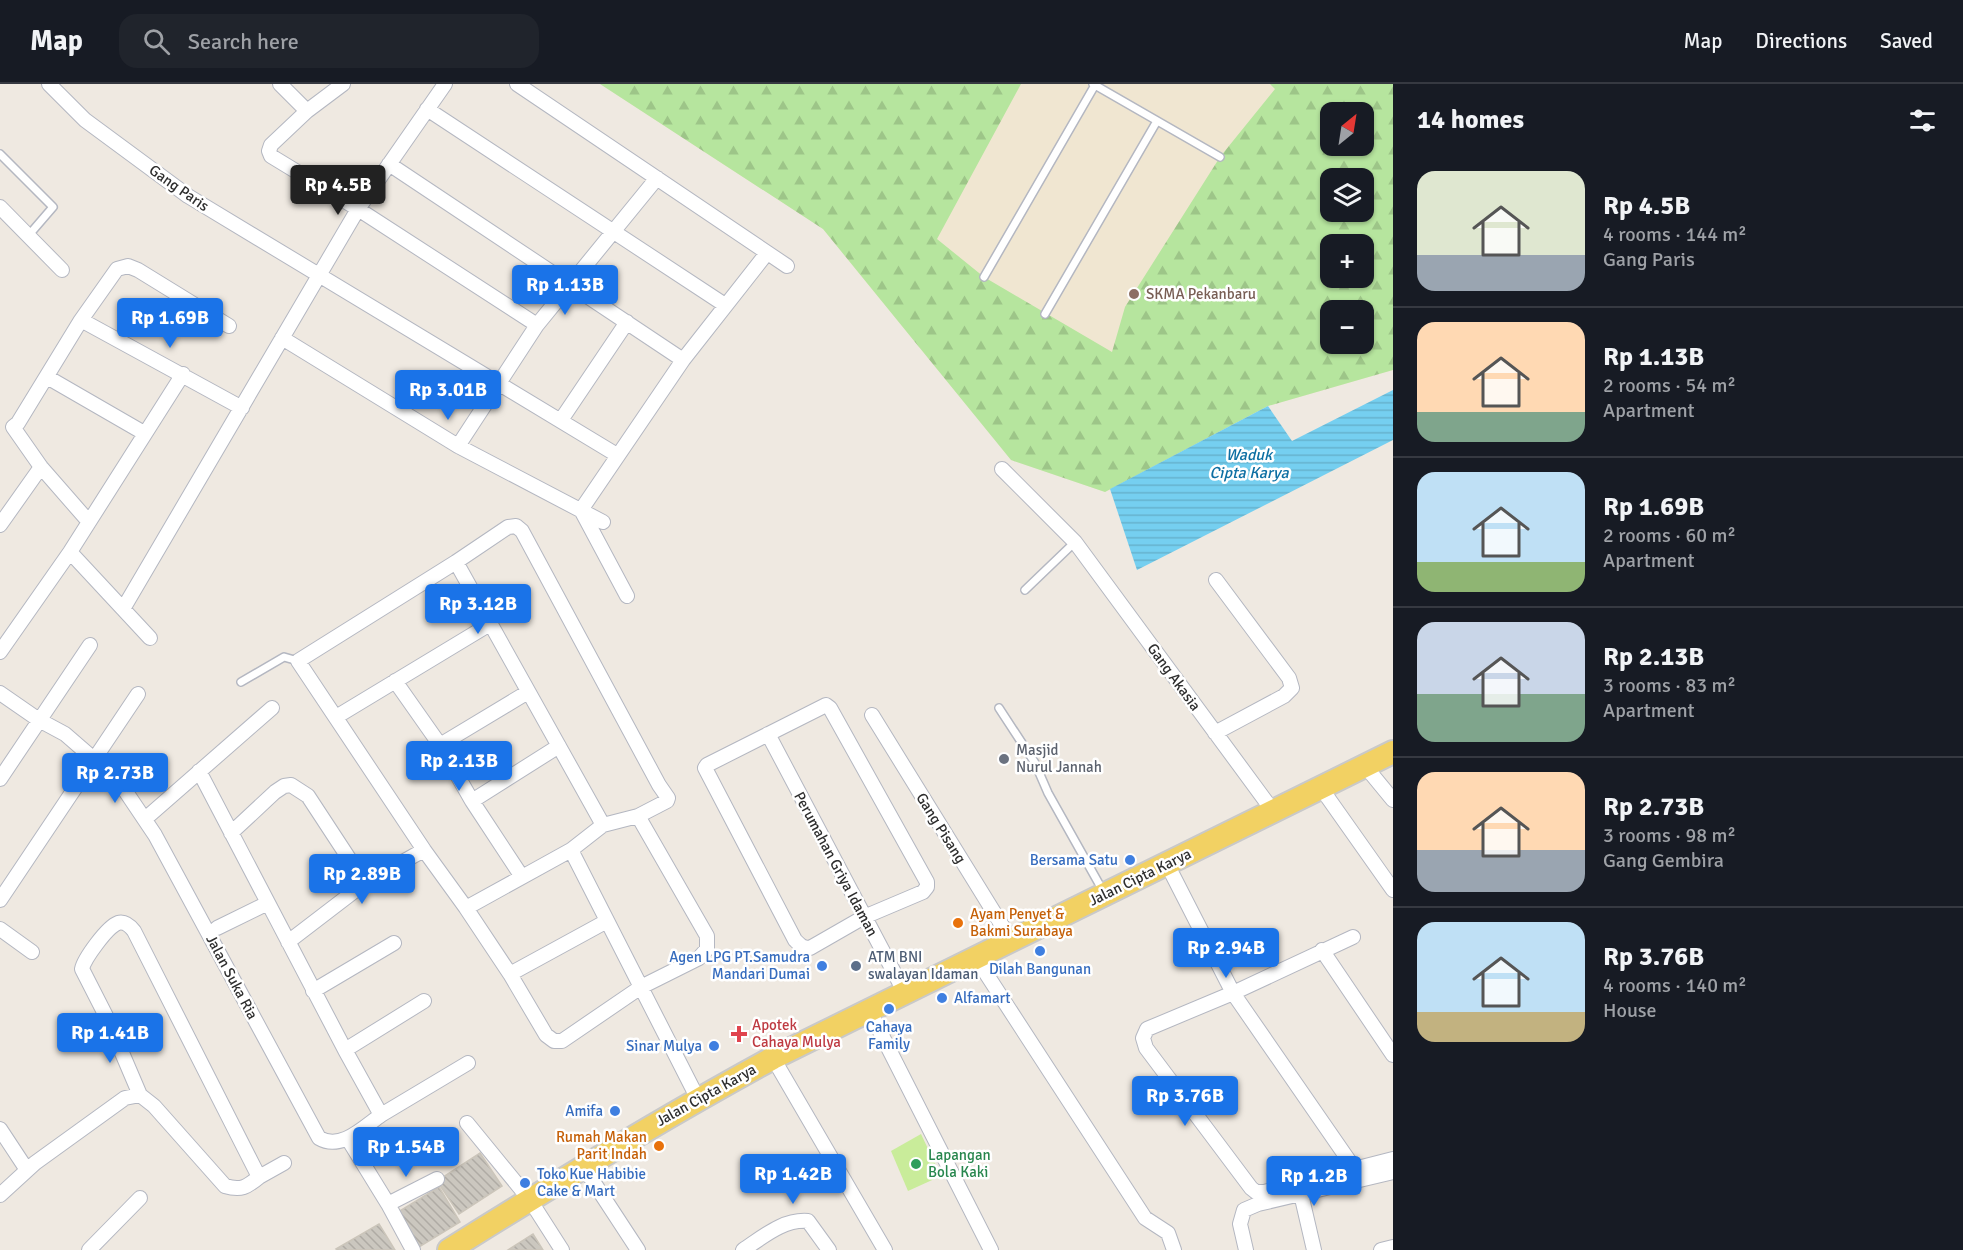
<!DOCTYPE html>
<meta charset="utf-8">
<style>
body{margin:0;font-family:Signika,sans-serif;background:#20242c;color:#f1f3f6;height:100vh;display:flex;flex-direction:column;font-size:22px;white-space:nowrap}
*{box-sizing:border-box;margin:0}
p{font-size:20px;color:#9ea1a6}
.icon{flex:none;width:33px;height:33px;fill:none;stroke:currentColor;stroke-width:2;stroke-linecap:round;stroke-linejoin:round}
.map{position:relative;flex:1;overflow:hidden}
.drawer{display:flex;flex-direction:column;background:#171b24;width:570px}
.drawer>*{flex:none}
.needle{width:39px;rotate:30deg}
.controls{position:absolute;left:1320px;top:18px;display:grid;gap:12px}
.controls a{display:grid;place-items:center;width:54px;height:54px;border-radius:12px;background:#171b24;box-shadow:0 2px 4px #0004;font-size:30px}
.price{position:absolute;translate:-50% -51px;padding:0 14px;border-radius:6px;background:#1a73e8;color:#fff;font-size:20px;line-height:39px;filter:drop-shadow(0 2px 3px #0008)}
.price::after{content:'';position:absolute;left:50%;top:36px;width:18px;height:14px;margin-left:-9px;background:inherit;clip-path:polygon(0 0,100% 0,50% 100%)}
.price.current{background:#222;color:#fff}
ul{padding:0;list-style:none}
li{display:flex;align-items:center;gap:18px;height:150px;padding:0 24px}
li+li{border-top:2px solid #363941}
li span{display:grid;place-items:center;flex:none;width:168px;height:120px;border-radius:18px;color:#555}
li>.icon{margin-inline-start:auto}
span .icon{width:72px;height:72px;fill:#fffc;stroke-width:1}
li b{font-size:26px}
h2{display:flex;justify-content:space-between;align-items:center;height:72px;padding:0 24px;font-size:26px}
header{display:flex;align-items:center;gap:36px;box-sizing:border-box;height:84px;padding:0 30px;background:#171b24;border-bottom:2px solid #363941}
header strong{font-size:28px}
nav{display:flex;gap:33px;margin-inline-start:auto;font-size:21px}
.search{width:420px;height:54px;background:#20242c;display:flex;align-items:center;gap:15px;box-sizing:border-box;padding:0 21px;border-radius:18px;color:#9ea1a6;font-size:22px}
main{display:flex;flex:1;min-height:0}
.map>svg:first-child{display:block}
</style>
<header>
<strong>Map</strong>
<div class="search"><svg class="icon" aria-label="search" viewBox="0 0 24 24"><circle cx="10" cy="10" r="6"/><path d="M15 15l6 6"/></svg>Search here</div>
<nav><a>Map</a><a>Directions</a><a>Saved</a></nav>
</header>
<main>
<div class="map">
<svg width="1393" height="1166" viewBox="0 0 1393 1166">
<defs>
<pattern id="forest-firs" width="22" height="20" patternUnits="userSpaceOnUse" patternTransform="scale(1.5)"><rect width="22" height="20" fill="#b6e59e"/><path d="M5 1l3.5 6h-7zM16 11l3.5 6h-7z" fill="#9dc588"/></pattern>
<pattern id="water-rules" width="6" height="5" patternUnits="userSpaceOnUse" patternTransform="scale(1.5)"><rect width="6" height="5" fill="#75cff0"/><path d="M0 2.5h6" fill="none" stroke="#66b2ce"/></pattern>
<pattern id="building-back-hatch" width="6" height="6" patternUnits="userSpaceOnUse" patternTransform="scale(1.5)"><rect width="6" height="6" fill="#cbc7bf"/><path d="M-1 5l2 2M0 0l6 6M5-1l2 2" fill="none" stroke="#afaba4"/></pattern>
</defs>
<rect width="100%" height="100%" fill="#efe9e1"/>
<!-- education -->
<path fill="#f0e6d1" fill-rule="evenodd" d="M 600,0 L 1393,0 L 1393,286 L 1268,322 L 1105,408 L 1011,376 L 823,145 ZM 1330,28 L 1364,28 L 1364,62 L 1330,62 ZM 1330,94 L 1364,94 L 1364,128 L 1330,128 ZM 1330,160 L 1364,160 L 1364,194 L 1330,194 ZM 1330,226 L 1364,226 L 1364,260 L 1330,260 Z"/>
<!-- forest -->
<path fill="url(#forest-firs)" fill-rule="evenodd" d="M 600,0 L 1021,0 L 937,155 L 984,193 L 1112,268 L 1125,223 L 1220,73 L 1275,5 L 1270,0 L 1393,0 L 1393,286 L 1268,322 L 1105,408 L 1011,376 L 823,145 ZM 1330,28 L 1364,28 L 1364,62 L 1330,62 ZM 1330,94 L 1364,94 L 1364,128 L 1330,128 ZM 1330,160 L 1364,160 L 1364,194 L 1330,194 ZM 1330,226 L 1364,226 L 1364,260 L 1330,260 Z"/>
<!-- pitch -->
<path fill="#c9ec9a" d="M 921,1050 L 941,1092 L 908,1107 L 891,1067 Z"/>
<!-- water -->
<path fill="url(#water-rules)" d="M 1393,306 L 1393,356 L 1137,486 L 1110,405 L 1268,322 L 1292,357 Z"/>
<!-- building -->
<path fill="url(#building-back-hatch)" stroke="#cbc5ba" stroke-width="1.5" d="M 480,1069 L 502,1102 L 459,1130 L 437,1097 Z
M 439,1103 L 460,1138 L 419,1163 L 398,1128 Z
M 379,1140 L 395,1166 L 337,1166 L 336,1165 Z
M 533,1150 L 543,1166 L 508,1166 Z"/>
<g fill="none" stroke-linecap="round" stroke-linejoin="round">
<!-- service casing -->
<g stroke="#b4b7c1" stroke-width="10">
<path id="service" d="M 1093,0 L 1220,73
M 0,70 L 53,123 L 28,152
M 984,193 L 1095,1
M 1045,230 L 1157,37
M 1025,506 L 1075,458
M 241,598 L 284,573 L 298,577
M 999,624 L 1035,679 L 1048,709 L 1103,807"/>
</g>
<!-- minor casing -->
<g stroke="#b4b7c1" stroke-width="16">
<path id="minor" d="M 49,0 L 85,36 L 188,112 L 617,371
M 280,0 L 307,27
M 343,0 L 307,27 L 271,61 L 269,67 L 271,72 L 358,125 L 537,241
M 517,0 L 787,182
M 427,25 L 725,221
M 389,80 L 683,276
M 0,123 L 62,186
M 81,236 L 242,324
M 282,254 L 458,362 L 603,438
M 47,293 L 144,349
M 561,336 L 627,238
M 458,362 L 537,241 L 657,94
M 1002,385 L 1075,458 L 1273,727
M 89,438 L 41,383 L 13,343 L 18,339 L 81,236 L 117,185 L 128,182 L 138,186 L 229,242
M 0,441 L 41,383
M 70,468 L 150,554
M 456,478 L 508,443 L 516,442 L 522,447 L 659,701 L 668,714 L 667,717 L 638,732
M 627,512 L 581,426 L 683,276 L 767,169
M 123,525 L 358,125 L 445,0
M 0,568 L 70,468 L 183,290
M 395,597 L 440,661 L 472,717
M 0,609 L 39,636 L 65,650 L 118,696 L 155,751 L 319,1054 C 341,1067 364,1043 381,1031 L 345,966 L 199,687
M 826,621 L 830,624 L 927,798 L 927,803 L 923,808 L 864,833 L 810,864 C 802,864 800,861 795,856 L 705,684 L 707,681 Z
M 872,631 L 1011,856
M 336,633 L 490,540
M 1215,649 L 1284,612 L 1292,604 L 1289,594 L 1216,496
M 768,650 L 905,909
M 440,661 L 528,608
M 1365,682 L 1393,716
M 0,695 L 90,561
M 1321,704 L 1393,806
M 145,735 L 272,624
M 231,749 L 275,708 L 284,702 L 291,701 L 308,712 L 365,799
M 571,766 L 698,1015
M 1167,780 L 1233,909 L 1354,1084
M 522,793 L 472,717 L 559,662
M 0,816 L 138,610
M 466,824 L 571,766 L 603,741 L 638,732 L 707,852 L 707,865 L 699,874 L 641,903 L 562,957 L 554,957 L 546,951 L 510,890 L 466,824 L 424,766 L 298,577 L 456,478 L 603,741
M 217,844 L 268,819
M 0,845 L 32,868
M 1353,853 L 1233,909 L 1147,945 L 1143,954 L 1146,964 L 1251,1104 L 1256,1108 L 1264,1108 L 1393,1075
M 288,858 L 365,799 L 424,766
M 1322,866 L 1393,971
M 976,874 L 1145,1134 L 1168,1149 L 1174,1166
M 510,890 L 607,837
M 313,907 L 394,859
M 869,926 L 991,1166
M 345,966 L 424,917
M 773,974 L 885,1166
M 381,1031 L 468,979
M 467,1039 L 530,1116 L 562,1166
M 0,1045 L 27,1086
M 348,1055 L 388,1120 L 413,1166
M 583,1082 L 638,1166
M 259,1093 L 284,1079
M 1301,1110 L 1314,1166
M 0,1111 L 35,1079 L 125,1014 L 140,1011 L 154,1022 L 225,1102 C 241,1107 247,1103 259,1093 L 134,847 C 130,842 125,837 118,839 C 107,843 84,875 82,885 L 108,936 L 140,1011
M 388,1120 L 437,1095
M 89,1166 L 140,1114
M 743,1166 C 763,1153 783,1135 808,1137 L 829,1166
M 1246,1166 L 1240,1140 L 1244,1126 L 1258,1120 L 1393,1088
M 1381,1166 L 1393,1163"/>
</g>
<!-- primary casing -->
<g stroke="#c9c9c9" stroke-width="26">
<path id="primary" d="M 449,1166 C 556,1099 663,1034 773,974 L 1393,668"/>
</g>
<!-- service -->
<use href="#service" stroke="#fff" stroke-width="7"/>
<!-- minor -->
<use href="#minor" stroke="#fff" stroke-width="14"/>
<!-- primary -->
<use href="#primary" stroke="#f2d163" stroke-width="22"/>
</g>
<!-- markers -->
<circle fill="#8d6e63" stroke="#fff" stroke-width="2" cx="1134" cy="210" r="6"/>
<circle fill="#6b7280" stroke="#fff" stroke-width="2" cx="1004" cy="675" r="6"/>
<g fill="#3f7fe0" stroke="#fff" stroke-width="2">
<circle cx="1130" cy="776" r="6"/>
<circle cx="1040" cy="867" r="6"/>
<circle cx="822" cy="882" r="6"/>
<circle cx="942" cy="914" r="6"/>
<circle cx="889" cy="925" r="6"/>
<circle cx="714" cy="962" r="6"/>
<circle cx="615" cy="1027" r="6"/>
<circle cx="525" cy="1099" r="6"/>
</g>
<g fill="#e8710a" stroke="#fff" stroke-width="2">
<circle cx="958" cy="839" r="6"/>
<circle cx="659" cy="1062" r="6"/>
</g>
<circle fill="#5c6f8a" stroke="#fff" stroke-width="2" cx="856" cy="882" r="6"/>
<path fill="#e0444e" stroke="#fff" stroke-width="2" d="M736 941h6v6h6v6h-6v6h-6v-6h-6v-6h6z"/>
<circle fill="#2e9e5b" stroke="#fff" stroke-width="2" cx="916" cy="1080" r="6"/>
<g text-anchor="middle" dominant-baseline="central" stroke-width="5" stroke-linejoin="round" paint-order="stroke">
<!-- street labels -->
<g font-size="15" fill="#2e2e2e" stroke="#fff">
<text transform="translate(179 104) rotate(35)">Gang Paris</text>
<text transform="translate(1174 593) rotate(54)">Gang Akasia</text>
<text transform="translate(941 744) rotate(58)">Gang Pisang</text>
<text transform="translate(836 780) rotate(62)">Perumahan Griya Idaman</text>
<text transform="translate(1140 793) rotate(-26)">Jalan Cipta Karya</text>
<text transform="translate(232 893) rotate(62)">Jalan Suka Ria</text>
<text transform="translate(706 1011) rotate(-29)">Jalan Cipta Karya</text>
</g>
<!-- education labels -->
<g font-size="15" fill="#785e54" stroke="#fff" text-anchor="start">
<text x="1146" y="210">SKMA Pekanbaru</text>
</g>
<!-- worship labels -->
<g font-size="15" fill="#5b616d" stroke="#fff" text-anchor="start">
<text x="1016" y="666">Masjid<tspan x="1016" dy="17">Nurul Jannah</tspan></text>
</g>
<!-- shop labels -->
<g font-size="15" fill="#366cbe" stroke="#fff" text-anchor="end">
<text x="1118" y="776">Bersama Satu</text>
<text x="810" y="873">Agen LPG PT.Samudra<tspan x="810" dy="17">Mandari Dumai</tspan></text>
<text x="1040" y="885" text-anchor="middle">Dilah Bangunan</text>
<text x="954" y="914" text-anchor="start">Alfamart</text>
<text x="889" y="943" text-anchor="middle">Cahaya<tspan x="889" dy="17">Family</tspan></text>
<text x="702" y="962">Sinar Mulya</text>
<text x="603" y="1027">Amifa</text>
<text x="537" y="1090" text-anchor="start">Toko Kue Habibie<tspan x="537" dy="17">Cake &amp; Mart</tspan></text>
</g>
<!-- food labels -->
<g font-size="15" fill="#c56008" stroke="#fff" text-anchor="start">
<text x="970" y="830">Ayam Penyet &amp;<tspan x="970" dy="17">Bakmi Surabaya</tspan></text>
<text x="647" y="1053" text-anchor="end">Rumah Makan<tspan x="647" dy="17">Parit Indah</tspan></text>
</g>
<!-- service labels -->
<g font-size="15" fill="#4e5e75" stroke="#fff" text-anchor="start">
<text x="868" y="873">ATM BNI<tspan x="868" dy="17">swalayan Idaman</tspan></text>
</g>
<!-- health labels -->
<g font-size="15" fill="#be3a42" stroke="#fff" text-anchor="start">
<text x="752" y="941">Apotek<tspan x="752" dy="17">Cahaya Mulya</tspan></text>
</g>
<!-- leisure labels -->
<g font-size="15" fill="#27864d" stroke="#fff" text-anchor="start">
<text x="928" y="1071">Lapangan<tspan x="928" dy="17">Bola Kaki</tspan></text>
</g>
<!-- water labels -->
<g font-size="16" font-style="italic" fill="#0d6fa3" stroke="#fff">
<text x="1249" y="371">Waduk<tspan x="1249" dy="18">Cipta Karya</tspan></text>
</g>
</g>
</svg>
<div class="controls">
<a><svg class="needle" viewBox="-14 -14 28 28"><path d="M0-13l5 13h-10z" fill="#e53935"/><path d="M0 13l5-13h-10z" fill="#9ea1a6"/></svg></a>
<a><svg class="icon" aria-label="layers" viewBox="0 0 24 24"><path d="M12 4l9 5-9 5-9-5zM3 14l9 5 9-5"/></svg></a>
<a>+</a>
<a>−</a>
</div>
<b class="price current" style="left:338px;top:132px">Rp 4.5B</b>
<b class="price" style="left:565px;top:232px">Rp 1.13B</b>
<b class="price" style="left:170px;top:265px">Rp 1.69B</b>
<b class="price" style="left:448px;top:337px">Rp 3.01B</b>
<b class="price" style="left:478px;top:551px">Rp 3.12B</b>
<b class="price" style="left:459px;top:708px">Rp 2.13B</b>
<b class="price" style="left:115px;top:720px">Rp 2.73B</b>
<b class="price" style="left:362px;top:821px">Rp 2.89B</b>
<b class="price" style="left:1226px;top:895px">Rp 2.94B</b>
<b class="price" style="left:110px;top:980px">Rp 1.41B</b>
<b class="price" style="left:1185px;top:1043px">Rp 3.76B</b>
<b class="price" style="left:406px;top:1094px">Rp 1.54B</b>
<b class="price" style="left:793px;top:1121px">Rp 1.42B</b>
<b class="price" style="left:1314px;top:1123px">Rp 1.2B</b>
</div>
<section class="drawer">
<h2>14 homes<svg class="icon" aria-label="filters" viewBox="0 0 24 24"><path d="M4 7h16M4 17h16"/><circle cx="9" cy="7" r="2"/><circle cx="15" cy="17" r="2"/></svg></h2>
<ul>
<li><span style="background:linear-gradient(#dfe7d0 70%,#9aa5b1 0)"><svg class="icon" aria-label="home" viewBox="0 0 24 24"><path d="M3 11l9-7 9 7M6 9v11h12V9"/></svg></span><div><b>Rp 4.5B</b><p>4 rooms · 144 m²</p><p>Gang Paris</p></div></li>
<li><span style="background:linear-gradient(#ffd9b3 75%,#7fa58c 0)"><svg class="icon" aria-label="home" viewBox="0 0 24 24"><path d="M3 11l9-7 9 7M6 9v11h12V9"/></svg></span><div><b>Rp 1.13B</b><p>2 rooms · 54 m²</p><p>Apartment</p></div></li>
<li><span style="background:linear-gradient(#bfe0f5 75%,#8fb573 0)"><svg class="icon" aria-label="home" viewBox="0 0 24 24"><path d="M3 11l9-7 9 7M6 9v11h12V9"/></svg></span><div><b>Rp 1.69B</b><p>2 rooms · 60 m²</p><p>Apartment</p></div></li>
<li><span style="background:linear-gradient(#c9d6e8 60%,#7fa58c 0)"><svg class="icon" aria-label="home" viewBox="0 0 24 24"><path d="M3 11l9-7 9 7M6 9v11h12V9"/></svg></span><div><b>Rp 2.13B</b><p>3 rooms · 83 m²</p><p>Apartment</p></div></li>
<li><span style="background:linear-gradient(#ffd9b3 65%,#9aa5b1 0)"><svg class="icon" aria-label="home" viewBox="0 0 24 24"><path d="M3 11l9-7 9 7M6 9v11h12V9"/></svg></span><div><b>Rp 2.73B</b><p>3 rooms · 98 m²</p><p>Gang Gembira</p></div></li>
<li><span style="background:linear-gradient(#bfe0f5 75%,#c2b280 0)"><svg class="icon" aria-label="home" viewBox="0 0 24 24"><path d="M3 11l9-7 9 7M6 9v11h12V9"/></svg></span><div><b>Rp 3.76B</b><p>4 rooms · 140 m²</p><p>House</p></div></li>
</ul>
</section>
</main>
